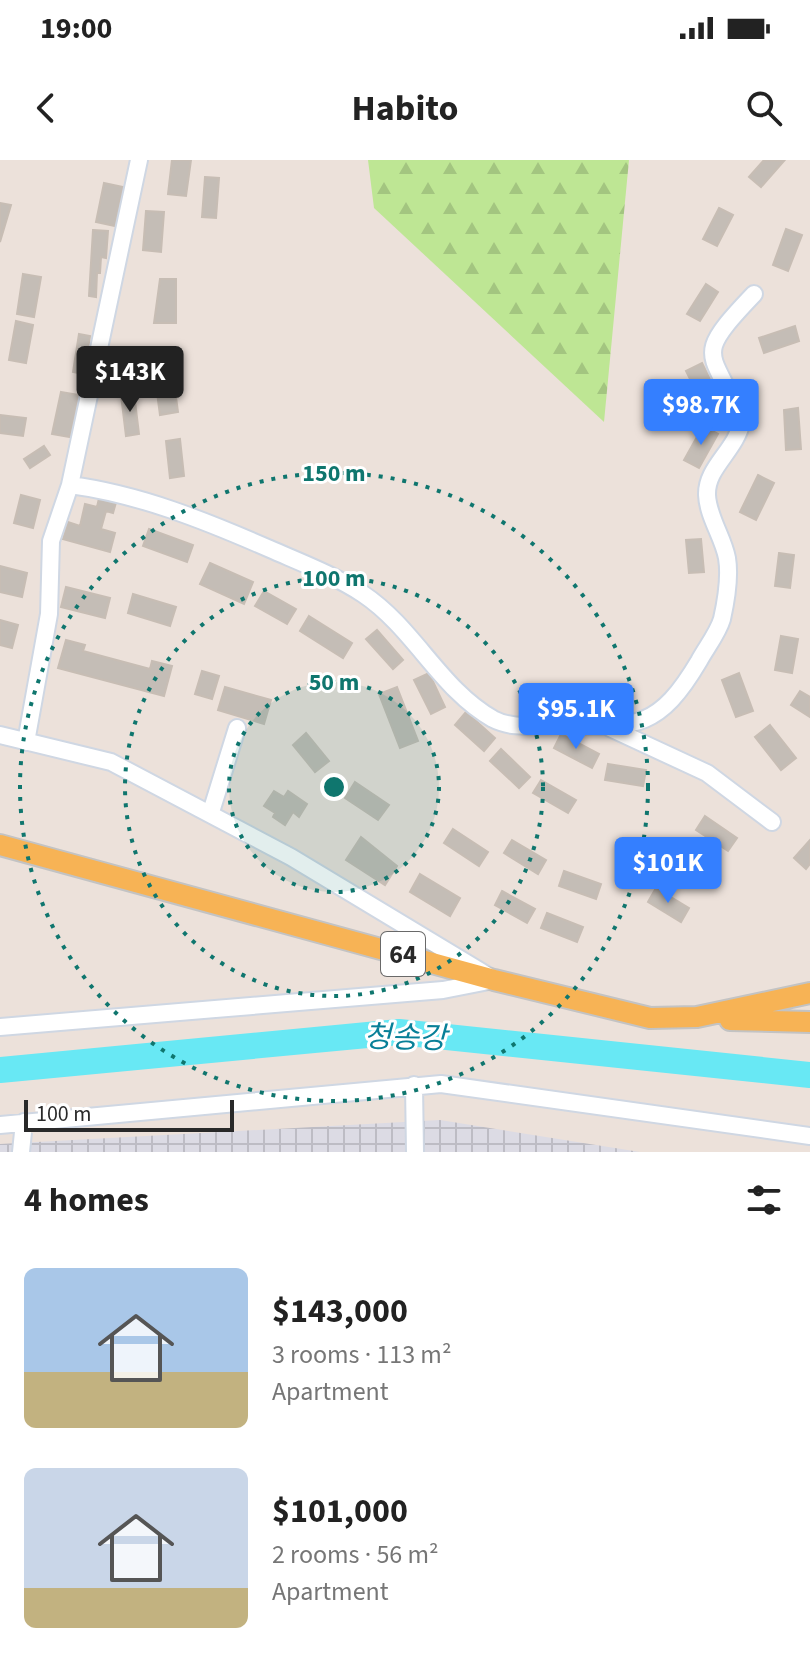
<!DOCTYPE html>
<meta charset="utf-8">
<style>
body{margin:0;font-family:"Source Sans 3","Noto Sans KR",sans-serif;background:#f2f2f2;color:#222;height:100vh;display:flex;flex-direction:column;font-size:30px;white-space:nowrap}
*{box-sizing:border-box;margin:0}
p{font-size:26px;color:#767676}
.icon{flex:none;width:44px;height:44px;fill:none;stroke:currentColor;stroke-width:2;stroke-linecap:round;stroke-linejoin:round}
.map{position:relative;height:992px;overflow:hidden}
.sheet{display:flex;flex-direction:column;background:#fff;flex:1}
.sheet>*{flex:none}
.scale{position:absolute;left:24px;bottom:20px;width:210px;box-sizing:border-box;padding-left:8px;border:4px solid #292929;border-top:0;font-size:22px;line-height:28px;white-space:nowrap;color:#292929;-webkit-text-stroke:6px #fff;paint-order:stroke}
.price{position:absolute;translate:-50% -68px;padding:0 18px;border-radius:8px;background:#347fff;color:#fff;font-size:26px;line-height:52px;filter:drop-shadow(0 2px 4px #0008)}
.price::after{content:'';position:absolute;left:50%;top:48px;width:24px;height:18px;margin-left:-12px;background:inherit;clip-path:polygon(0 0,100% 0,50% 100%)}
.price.current{background:#222;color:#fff}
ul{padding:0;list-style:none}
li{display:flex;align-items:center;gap:24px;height:200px;padding:0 24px}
li span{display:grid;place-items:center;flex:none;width:224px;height:160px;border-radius:12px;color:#555}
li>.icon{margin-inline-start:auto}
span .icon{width:96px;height:96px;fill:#fffc;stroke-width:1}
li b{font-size:34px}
h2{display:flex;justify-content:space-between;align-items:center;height:96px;padding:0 24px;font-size:34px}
.status{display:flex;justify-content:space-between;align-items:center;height:56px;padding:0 40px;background:#fff;direction:ltr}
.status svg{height:22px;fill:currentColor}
header{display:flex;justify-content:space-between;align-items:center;height:104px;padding:0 24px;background:#fff;font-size:36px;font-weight:700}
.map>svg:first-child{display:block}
</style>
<div class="status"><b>19:00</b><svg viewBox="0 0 49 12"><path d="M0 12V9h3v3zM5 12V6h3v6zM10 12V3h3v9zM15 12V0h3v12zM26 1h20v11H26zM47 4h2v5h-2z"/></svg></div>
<header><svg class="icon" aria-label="back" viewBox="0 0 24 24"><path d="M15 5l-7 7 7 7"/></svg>Habito<svg class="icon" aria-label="search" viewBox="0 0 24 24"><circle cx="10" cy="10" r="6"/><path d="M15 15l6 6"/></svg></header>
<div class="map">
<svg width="810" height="992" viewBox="0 0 810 992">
<defs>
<pattern id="industrial-grid" width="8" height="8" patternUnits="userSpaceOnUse" patternTransform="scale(2)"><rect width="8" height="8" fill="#dcdbe4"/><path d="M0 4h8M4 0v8" fill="none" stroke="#bdbcc4"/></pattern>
<pattern id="forest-firs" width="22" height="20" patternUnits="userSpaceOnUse" patternTransform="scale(2)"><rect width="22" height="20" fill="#bee694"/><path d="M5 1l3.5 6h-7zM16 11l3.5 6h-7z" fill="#a3c580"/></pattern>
</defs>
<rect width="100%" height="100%" fill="#ece1da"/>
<!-- industrial -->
<path fill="url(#industrial-grid)" d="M 440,960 L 640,992 L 0,992 L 0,984 Z"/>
<!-- forest -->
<path fill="url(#forest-firs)" d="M 368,0 L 629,0 L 604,262 L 374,48 Z"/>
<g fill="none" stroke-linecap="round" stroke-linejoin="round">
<!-- river -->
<path stroke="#68e8f4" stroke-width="26" d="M 0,910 L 399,872 L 810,915"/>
</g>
<!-- building -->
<path fill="#c4bdb6" stroke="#c7bdb4" stroke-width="2" d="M 172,0 L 191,0 L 186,36 L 168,34 Z
M 764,0 L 784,1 L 761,27 L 749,17 Z
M 205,17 L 219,18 L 216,58 L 202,57 Z
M 104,23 L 123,27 L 115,66 L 96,62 Z
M 0,43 L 11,45 L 0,82 Z
M 719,48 L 733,55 L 717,86 L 703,79 Z
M 146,51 L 164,52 L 161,92 L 143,90 Z
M 786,69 L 802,75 L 788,111 L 773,105 Z
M 93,70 L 108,71 L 106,98 L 101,97 L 100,113 L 97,113 L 96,137 L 89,136 Z
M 23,114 L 41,117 L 34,157 L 17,154 Z
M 160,119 L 176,119 L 176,163 L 154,163 Z
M 706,124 L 718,132 L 700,161 L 687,154 Z
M 16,161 L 33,165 L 26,203 L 9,200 Z
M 795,166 L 799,181 L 764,193 L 759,178 Z
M 79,174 L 90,176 L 84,214 L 73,212 Z
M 702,203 L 717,234 L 701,241 L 686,211 Z
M 98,204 L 128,208 L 125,225 L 96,222 Z
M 172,208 L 178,252 L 160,255 L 154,210 Z
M 61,232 L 79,235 L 70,277 L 52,274 Z
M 134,233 L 139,274 L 126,276 L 121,235 Z
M 798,248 L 801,289 L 786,290 L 784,250 Z
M 0,255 L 26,258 L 23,276 L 0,273 Z
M 703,266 L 718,274 L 699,308 L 684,300 Z
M 180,279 L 184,316 L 170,318 L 166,281 Z
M 44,286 L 50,295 L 30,308 L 24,299 Z
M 758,315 L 774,323 L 756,360 L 740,352 Z
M 100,334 L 117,339 L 113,353 L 106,351 L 101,369 L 115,373 L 110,392 L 63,379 L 68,362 L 80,366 L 85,344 L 97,347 Z
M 21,335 L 40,340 L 33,368 L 14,363 Z
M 149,369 L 193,385 L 187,402 L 143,386 Z
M 701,379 L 704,412 L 689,413 L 686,380 Z
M 779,393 L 794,395 L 790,428 L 775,426 Z
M 210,403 L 253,422 L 244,444 L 200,424 Z
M 0,406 L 27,413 L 22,437 L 0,432 Z
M 66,427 L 110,438 L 105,458 L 61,447 Z
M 264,431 L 296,449 L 287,464 L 255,446 Z
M 133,434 L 176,447 L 170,466 L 128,453 Z
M 309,456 L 352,483 L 343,498 L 300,471 Z
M 0,460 L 18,465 L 12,488 L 0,485 Z
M 377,470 L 403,500 L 393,509 L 366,479 Z
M 781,476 L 798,479 L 792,513 L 775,510 Z
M 66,480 L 85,485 L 83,491 L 150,509 L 152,501 L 172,506 L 164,536 L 58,508 Z
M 202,511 L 219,516 L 212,539 L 195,534 Z
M 429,513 L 445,547 L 431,554 L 414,520 Z
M 739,513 L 753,551 L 736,557 L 722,520 Z
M 225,527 L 271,540 L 264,564 L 218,550 Z
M 397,527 L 418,581 L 400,588 L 379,534 Z
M 800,531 L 810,537 L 810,557 L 791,545 Z
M 466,552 L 495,578 L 484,591 L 455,565 Z
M 770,565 L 796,598 L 781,610 L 755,577 Z
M 306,573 L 329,601 L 315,612 L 293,585 Z
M 561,574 L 599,594 L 592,608 L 554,588 Z
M 501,589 L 530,617 L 519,628 L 490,601 Z
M 608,604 L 646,610 L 643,626 L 605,620 Z
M 541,620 L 576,640 L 568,653 L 533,633 Z
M 355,622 L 389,645 L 378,660 L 345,638 Z
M 274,631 L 284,637 L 288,631 L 307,644 L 299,657 L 293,652 L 285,665 L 273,657 L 275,653 L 264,646 Z
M 705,656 L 737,678 L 728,691 L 696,670 Z
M 453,669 L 488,692 L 479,706 L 444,683 Z
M 361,677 L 397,706 L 385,725 L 346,700 Z
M 512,680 L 546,700 L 538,714 L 504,693 Z
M 810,680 L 810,704 L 806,709 L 794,698 Z
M 684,691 L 714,710 L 705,724 L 675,705 Z
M 564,711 L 601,724 L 596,739 L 559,726 Z
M 420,714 L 460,738 L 450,756 L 410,732 Z
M 656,728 L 689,748 L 681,762 L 648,742 Z
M 502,731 L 535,749 L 527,763 L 495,745 Z
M 547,753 L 583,767 L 577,782 L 541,768 Z"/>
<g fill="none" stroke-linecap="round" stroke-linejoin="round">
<!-- minor casing -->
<g stroke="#cfd7e3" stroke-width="20">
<path id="minor" d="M 70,325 C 139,334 206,361 270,389 C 302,403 334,415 363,434 C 414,468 440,529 493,559 C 514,570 536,564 558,565 C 634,567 657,572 699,501 C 706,488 718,473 722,459 C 726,441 730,416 727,398 C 723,377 708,357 707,335 C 706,307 736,291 742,261 C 713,188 690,201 754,134
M 610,568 L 707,613 L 772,662
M 0,575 L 111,602 L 291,697 L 490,817
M 26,582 L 49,454 L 51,381 L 70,325 L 139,0
M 211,652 L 237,568
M 0,867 L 443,830 L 494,820
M 414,925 L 415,992
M 0,965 L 441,924 L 810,976
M 21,992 L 24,962"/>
</g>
<!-- major casing -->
<g stroke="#c3c3c3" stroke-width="24">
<path id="major" d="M 0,685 L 494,820 L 650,858 L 697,857 L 810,833
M 730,860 L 810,862"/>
</g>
<!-- minor -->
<use href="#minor" stroke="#fff" stroke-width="16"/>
<!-- major -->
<use href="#major" stroke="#f7b355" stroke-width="20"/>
</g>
<!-- distance rings -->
<circle cx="334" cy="627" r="105" fill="#0f766e" fill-opacity=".12"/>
<g fill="none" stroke="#0f766e" stroke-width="4" stroke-dasharray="4 8">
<circle cx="334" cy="627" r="105"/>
<circle cx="334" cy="627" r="209"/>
<circle cx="334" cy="627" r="314"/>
</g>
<g text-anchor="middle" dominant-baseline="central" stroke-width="6" stroke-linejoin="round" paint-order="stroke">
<!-- shield labels -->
<rect fill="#fff" stroke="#696969" stroke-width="2" x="381" y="772" width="44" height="44" rx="6"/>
<g font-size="26" font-weight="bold" fill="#292929">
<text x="403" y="794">64</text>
</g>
<!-- water labels -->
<g font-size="30" font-style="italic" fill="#088098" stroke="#fff">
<text transform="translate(405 878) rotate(1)">청송강</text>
</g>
</g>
<circle cx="334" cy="627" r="12" fill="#0f766e" stroke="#fff" stroke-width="4"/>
<g font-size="24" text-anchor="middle" font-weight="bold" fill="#0f766e" stroke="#fff" stroke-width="6" stroke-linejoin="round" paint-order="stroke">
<text x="334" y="321">150 m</text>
<text x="334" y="426">100 m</text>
<text x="334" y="530">50 m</text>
</g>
</svg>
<div class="scale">100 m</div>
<b class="price current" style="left:130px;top:254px">$143K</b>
<b class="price" style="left:701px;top:287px">$98.7K</b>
<b class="price" style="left:576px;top:591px">$95.1K</b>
<b class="price" style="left:668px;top:745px">$101K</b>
</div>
<section class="sheet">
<h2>4 homes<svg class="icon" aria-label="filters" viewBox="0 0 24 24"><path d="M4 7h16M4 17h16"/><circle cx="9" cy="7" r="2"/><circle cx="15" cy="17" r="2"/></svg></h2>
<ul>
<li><span style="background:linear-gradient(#a9c7e8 65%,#c2b280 0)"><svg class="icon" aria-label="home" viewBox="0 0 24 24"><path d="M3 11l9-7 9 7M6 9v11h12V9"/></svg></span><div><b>$143,000</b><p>3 rooms · 113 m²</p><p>Apartment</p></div></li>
<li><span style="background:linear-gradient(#c9d6e8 75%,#c2b280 0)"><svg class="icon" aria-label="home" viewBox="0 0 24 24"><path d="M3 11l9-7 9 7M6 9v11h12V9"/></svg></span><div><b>$101,000</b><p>2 rooms · 56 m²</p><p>Apartment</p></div></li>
</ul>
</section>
